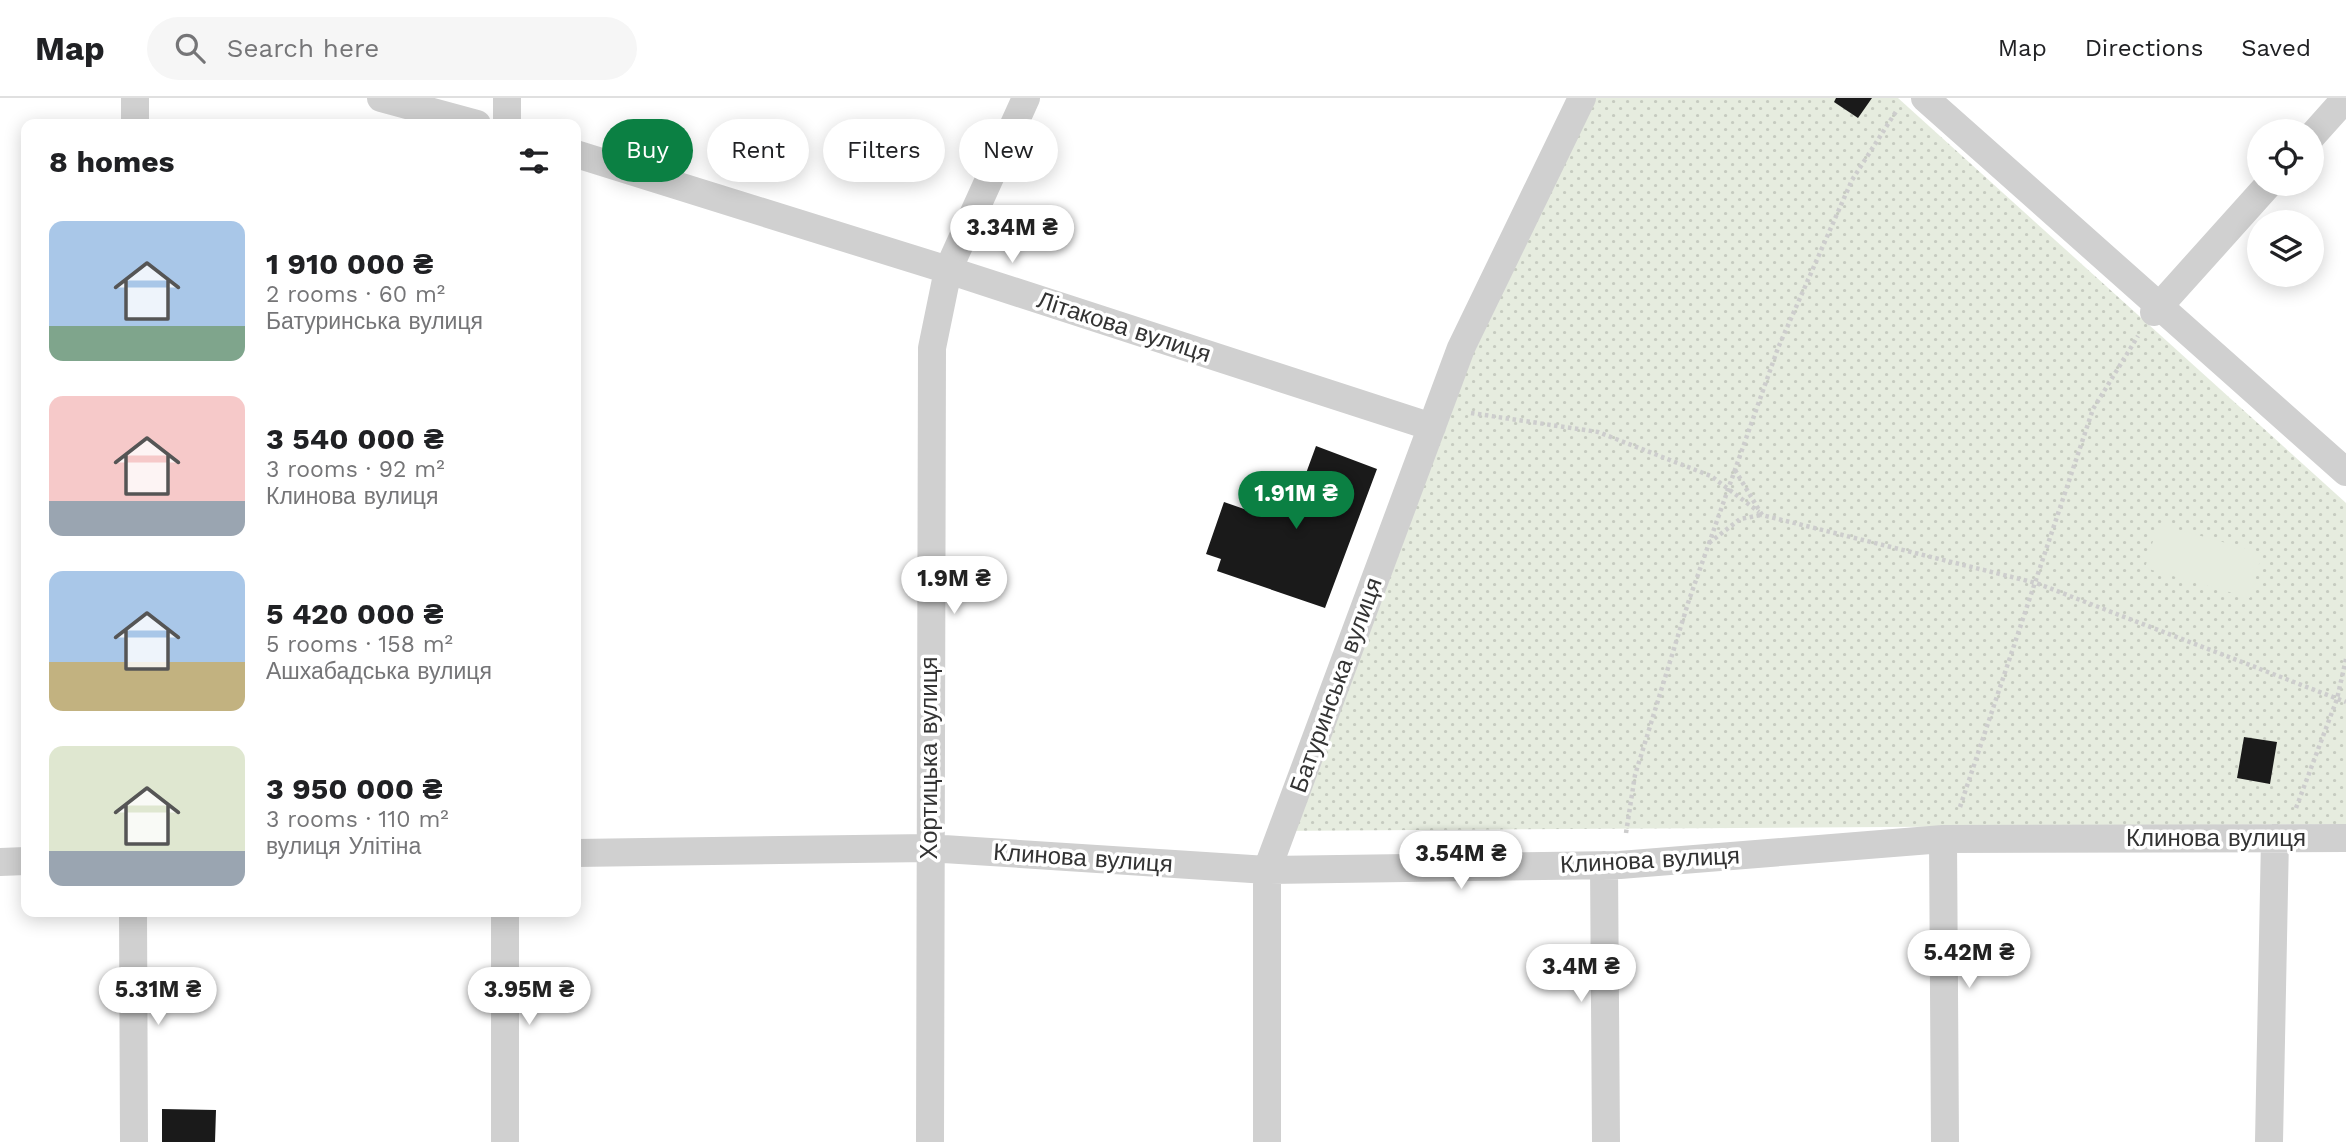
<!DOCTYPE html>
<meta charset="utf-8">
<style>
body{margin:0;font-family:"Work Sans",sans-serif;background:#f6f6f6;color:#202124;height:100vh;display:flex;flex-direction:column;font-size:26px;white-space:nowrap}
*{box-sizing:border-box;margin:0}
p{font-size:23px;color:#757577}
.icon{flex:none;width:38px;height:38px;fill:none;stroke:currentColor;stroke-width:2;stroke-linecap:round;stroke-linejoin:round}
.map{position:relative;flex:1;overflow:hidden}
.drawer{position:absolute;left:21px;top:21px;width:560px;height:798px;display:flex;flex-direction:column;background:#fff;border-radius:14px;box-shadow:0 4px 18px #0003}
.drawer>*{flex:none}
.hud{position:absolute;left:602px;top:21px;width:665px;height:63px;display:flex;gap:14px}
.tools{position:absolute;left:2247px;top:21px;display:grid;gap:14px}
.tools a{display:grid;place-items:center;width:77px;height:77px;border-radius:50%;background:#fff;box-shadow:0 4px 18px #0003;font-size:35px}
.price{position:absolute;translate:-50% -60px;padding:0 16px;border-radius:24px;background:#fff;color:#222;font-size:23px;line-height:46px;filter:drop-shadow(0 2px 4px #0008)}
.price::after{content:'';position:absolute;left:50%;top:42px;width:21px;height:16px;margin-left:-10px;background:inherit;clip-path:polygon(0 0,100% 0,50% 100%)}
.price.on{background:#0b8043;color:#fff}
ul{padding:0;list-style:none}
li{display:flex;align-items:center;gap:21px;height:175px;padding:0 28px}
li span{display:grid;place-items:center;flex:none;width:196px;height:140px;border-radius:14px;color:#555}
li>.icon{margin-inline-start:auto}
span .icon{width:84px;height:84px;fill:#fffc;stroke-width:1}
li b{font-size:30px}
h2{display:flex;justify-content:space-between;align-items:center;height:84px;padding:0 28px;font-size:30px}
.pill{padding:0 24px;border-radius:32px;background:#fff;box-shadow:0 4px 18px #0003;font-size:24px;line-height:63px}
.pill.on{background:#0b8043;color:#fff}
header{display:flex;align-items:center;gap:42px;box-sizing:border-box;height:98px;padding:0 35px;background:#fff;border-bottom:2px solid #e0e0e0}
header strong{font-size:33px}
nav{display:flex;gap:38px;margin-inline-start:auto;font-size:24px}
.search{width:490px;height:63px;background:#f6f6f6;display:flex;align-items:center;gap:18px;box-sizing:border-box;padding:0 24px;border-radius:38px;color:#757577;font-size:26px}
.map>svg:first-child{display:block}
</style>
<header>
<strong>Map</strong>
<div class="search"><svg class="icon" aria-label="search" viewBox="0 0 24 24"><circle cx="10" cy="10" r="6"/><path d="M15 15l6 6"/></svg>Search here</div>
<nav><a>Map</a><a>Directions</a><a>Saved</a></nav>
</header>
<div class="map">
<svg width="2346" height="1044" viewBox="0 0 2346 1044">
<defs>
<pattern id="park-dots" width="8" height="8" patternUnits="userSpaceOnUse" patternTransform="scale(1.75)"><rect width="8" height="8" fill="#e6ecdf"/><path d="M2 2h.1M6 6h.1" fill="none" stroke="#c6cbc0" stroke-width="1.8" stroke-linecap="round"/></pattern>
</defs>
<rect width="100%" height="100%" fill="#fff"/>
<!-- park -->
<path fill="url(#park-dots)" d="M 1592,0 L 1898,0 L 2346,405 L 2346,726 L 1274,733 L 1469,254 Z"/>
<!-- garden -->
<path fill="#e6ecdf" d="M 2158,426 L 2262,455 L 2250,500 L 2145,470 Z"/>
<!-- building -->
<path fill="#1a1a1a" d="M 1836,0 L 1872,0 L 1858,20 L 1834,4 Z
M 1316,348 L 1377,371 L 1325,510 L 1217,473 L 1221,461 L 1206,456 L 1224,404 L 1247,412 L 1253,395 L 1294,408 Z
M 2244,639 L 2277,644 L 2270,686 L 2237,680 Z
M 162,1011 L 216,1012 L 215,1044 L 162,1044 Z"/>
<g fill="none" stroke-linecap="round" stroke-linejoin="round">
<!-- path -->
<path stroke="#cdcdcd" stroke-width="4.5" stroke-dasharray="3.5 3.5" stroke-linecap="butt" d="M 1471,315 L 1598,334 L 1711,378 L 1759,414
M 1735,372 L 1762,417 L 2036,485 L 2346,604
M 1709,445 L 1740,421 L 1761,417
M 1960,709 L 2093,311 L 2138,238
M 2296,710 L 2337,601 L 2346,561
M 1626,735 L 1635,677 L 1689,502 L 1778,250 L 1852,82 L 1897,12"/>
<!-- minor -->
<path stroke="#d0d0d0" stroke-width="28" d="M 381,0 L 477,26
M 1925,0 L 2346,374
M 135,26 L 135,0
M 507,26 L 507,0
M 2312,38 L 2346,0
M 576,56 L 948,172 L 1432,329
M 2154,214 L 2269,86
M 1943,741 L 1945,1044
M 576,755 L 928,750 L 1267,772 L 1620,767 L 1943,741 L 2346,740
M 0,764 L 26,763
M 1604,767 L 1606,1044
M 133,814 L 134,1044
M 505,1044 L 505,814
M 930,1044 L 932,250 L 948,172 L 1026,0
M 1267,1044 L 1267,772 L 1461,250 L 1582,0
M 2269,1044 L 2275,740"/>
</g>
<g text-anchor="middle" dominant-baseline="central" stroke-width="7" stroke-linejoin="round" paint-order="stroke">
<!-- street labels -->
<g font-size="24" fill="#333" stroke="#fff">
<text transform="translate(1124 229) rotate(18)">Літакова вулиця</text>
<text transform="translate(1336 587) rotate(-70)">Батуринська вулиця</text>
<text transform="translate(929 660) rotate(-90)">Хортицька вулиця</text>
<text x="2216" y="740">Клинова вулиця</text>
<text transform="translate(1083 760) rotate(4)">Клинова вулиця</text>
<text transform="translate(1650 762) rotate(-3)">Клинова вулиця</text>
</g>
</g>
</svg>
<div class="tools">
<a><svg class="icon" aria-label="locate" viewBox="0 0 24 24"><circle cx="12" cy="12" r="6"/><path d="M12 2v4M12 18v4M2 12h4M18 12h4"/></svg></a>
<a><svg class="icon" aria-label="layers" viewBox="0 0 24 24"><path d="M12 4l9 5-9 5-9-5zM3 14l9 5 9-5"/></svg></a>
</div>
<b class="price" style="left:1012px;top:167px">3.34M ₴</b>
<b class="price on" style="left:1296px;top:433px">1.91M ₴</b>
<b class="price" style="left:954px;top:518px">1.9M ₴</b>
<b class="price" style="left:1461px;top:793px">3.54M ₴</b>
<b class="price" style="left:1969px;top:892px">5.42M ₴</b>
<b class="price" style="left:1581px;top:906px">3.4M ₴</b>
<b class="price" style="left:158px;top:929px">5.31M ₴</b>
<b class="price" style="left:529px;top:929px">3.95M ₴</b>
<div class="hud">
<a class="pill on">Buy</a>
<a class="pill">Rent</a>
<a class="pill">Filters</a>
<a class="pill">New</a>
</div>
<section class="drawer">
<h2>8 homes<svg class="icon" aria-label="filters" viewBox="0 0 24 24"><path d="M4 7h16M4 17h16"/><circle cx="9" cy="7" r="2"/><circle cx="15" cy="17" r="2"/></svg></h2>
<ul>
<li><span style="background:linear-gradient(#a9c7e8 75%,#7fa58c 0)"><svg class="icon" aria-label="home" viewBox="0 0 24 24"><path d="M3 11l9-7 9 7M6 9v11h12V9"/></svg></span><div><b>1 910 000 ₴</b><p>2 rooms · 60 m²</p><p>Батуринська вулиця</p></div></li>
<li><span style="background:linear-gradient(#f6c9c9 75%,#9aa5b1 0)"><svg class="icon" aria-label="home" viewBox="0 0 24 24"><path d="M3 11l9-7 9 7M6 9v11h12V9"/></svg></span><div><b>3 540 000 ₴</b><p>3 rooms · 92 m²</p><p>Клинова вулиця</p></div></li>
<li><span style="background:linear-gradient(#a9c7e8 65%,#c2b280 0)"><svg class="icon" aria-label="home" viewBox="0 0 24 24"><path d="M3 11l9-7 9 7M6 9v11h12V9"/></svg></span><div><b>5 420 000 ₴</b><p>5 rooms · 158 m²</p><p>Ашхабадська вулиця</p></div></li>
<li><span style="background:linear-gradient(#dfe7d0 75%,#9aa5b1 0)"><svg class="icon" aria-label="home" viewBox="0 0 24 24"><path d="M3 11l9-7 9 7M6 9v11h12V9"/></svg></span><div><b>3 950 000 ₴</b><p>3 rooms · 110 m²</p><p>вулиця Улітіна</p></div></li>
</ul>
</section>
</div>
